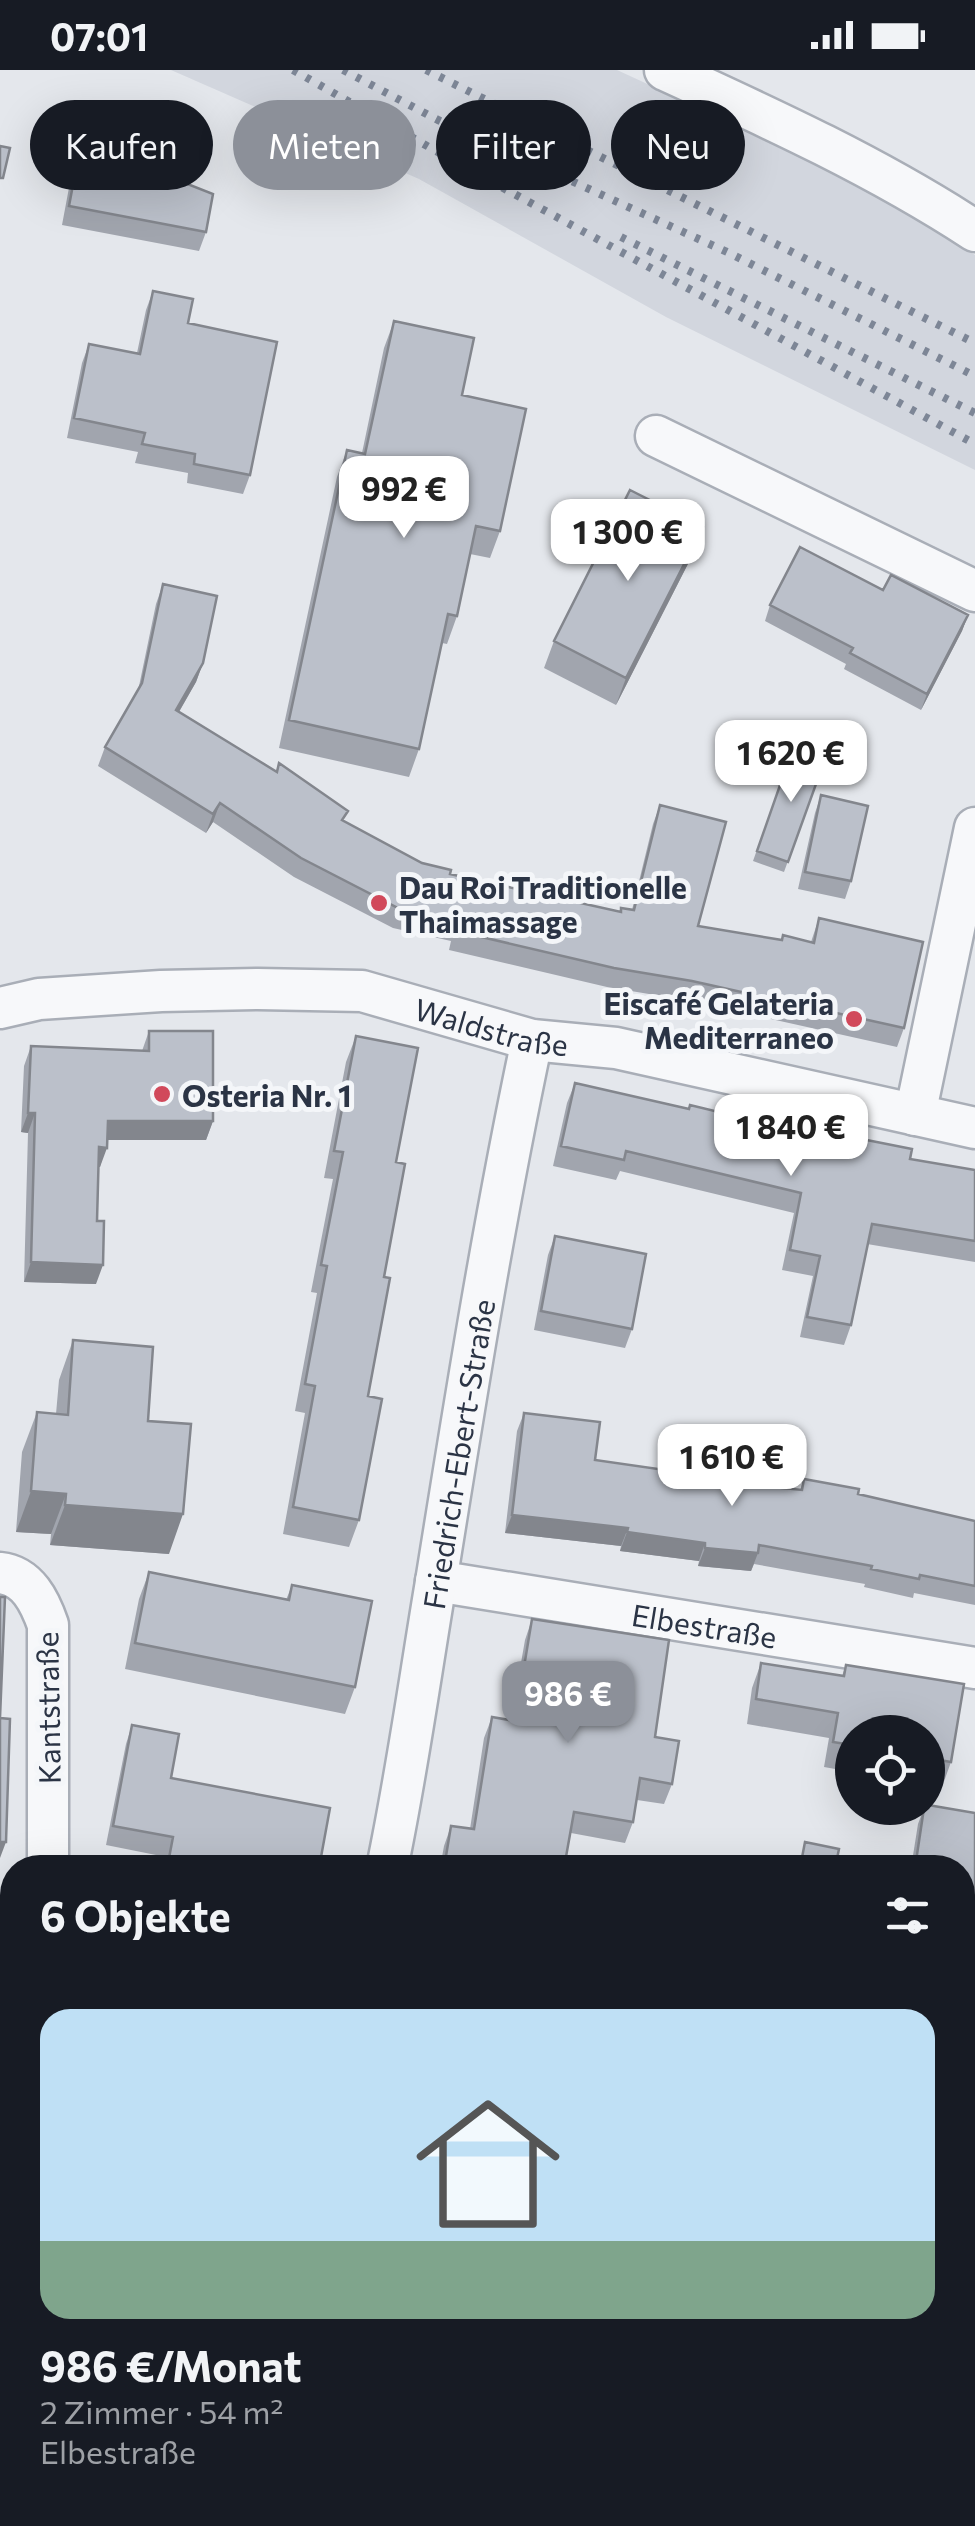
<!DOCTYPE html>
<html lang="de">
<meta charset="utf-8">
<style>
body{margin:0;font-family:Commissioner,sans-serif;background:#20242c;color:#f1f3f6;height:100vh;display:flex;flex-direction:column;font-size:38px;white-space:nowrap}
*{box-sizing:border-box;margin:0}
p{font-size:32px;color:#9ea1a6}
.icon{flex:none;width:55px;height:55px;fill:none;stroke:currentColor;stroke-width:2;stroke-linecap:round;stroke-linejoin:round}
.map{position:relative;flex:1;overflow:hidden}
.drawer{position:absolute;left:0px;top:1785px;width:975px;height:672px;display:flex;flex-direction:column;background:#171b24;border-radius:40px 40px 0 0;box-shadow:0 10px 40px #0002}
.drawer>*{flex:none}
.hud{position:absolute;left:30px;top:30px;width:915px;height:90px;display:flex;gap:20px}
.controls{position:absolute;left:835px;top:1645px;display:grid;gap:20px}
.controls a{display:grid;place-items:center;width:110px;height:110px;border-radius:50%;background:#171b24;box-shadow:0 10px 40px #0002;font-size:50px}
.price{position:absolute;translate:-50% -85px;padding:0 22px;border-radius:20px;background:#fff;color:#222;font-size:32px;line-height:65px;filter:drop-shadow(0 2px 5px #0008)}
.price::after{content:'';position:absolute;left:50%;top:60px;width:30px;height:22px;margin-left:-15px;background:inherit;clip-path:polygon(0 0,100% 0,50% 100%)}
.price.selected{background:#8c9099;color:#fff}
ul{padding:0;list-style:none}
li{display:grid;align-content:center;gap:20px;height:530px;padding:0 40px}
li span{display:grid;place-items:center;height:310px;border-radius:30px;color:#555}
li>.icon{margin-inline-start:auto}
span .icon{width:180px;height:180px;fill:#fffc;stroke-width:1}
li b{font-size:42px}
h2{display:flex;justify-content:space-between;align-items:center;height:120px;padding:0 40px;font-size:42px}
.chip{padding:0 35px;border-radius:45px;background:#171b24;box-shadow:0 10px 40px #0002;font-size:35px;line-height:90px}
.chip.selected{background:#8c9099;color:#fff}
.status{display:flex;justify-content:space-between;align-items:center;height:70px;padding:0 50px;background:#171b24;direction:ltr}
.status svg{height:28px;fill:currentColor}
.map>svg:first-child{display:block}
</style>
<div class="status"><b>07:01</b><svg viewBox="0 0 49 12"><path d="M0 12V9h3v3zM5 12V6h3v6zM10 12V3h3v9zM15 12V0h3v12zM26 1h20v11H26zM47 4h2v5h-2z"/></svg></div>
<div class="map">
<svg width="975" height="2456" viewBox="0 0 975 2456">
<rect width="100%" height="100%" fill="#e4e7ec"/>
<!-- built -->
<path fill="#d2d6de" d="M 171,0 L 617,0 L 836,101 L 975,185 L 975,400 L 666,247 L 419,109 Z
M 0,1850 L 12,1855 L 12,2445 L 186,2445 L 183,2456 L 0,2456 Z"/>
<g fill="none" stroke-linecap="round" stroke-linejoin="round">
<!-- street casing -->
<g stroke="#a9aeb7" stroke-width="45">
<g id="street">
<path d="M 665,0 C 772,49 877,97 975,161"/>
<path d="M 656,366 L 975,521"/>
<path id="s1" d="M 0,938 L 39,929 L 161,921 L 258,919 L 362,921 L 532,970 L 616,978 L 975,1058"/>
<path d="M 915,1045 L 975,758"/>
<path d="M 0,1503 C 28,1506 40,1532 48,1555 L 48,1798"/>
<path id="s2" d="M 436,1511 L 975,1598"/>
<path id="s3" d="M 387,1798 C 407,1703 420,1607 436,1512 C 465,1331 494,1149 532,970"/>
<path d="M 962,2247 L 975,2173"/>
<path d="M 216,2456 L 219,2445"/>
<path d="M 923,2456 L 925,2445"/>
</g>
</g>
<!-- street -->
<use href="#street" stroke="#f7f8fa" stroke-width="40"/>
<!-- rail -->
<path stroke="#7d8696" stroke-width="8" stroke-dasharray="5 10" stroke-linecap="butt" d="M 293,0 L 459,94 L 975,374
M 343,0 L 438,50 L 727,182 L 975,306
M 426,0 L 975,273
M 621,167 L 975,343"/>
</g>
<!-- wall -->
<path fill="#a1a5ae" d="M 81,72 L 206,162 L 199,181 L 62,155 L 74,91 Z
M 153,221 L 188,253 L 250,405 L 243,424 L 187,413 L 188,403 L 135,393 L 138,382 L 67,368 L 82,293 L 89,274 L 137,283 L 146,240 Z
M 394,251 L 462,325 L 500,461 L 490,488 L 470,484 L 457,546 L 447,574 L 442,573 L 419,679 L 409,707 L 279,678 L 337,407 L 347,380 L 362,383 L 384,278 Z
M 703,457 L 693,484 L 616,635 L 544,598 L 554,571 Z
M 163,514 L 203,593 L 196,612 L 179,642 L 276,701 L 279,693 L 345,752 L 422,793 L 450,804 L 620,842 L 632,840 L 653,754 L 660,735 L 698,856 L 781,870 L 811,872 L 819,848 L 904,958 L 897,977 L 685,930 L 607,917 L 449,880 L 451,871 L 393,858 L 294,807 L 213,752 L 206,763 L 98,696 L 105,677 L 138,621 L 156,534 Z
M 883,520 L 968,545 L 962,561 L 921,640 L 844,599 L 846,594 L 765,551 L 770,535 Z
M 793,678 L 825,689 L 784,802 L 753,791 Z
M 821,725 L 851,811 L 845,829 L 798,819 L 815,743 Z
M 149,961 L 213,1051 L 206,1070 L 107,1070 L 100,1097 L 99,1097 L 96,1214 L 24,1212 L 28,1063 L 21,1062 L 24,996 L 31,976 L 142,981 Z
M 356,966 L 396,1092 L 384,1207 L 368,1326 L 359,1450 L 349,1477 L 283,1464 L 305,1343 L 295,1341 L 317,1223 L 311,1222 L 333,1109 L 324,1108 L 346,992 Z
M 575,1013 L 910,1089 L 975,1100 L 975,1192 L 867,1174 L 851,1255 L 844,1275 L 800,1267 L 813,1206 L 782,1200 L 794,1143 L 620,1101 L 616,1110 L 553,1096 L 567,1033 Z
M 555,1166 L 632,1259 L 625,1278 L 534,1260 L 548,1185 Z
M 73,1270 L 148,1351 L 169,1484 L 50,1475 L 51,1464 L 16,1462 L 22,1382 L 37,1342 L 56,1344 L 59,1310 Z
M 524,1343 L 595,1390 L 692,1409 L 800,1420 L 804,1409 L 858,1424 L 975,1451 L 975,1535 L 914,1523 L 913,1528 L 864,1517 L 865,1514 L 754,1494 L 751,1501 L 698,1496 L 699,1491 L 620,1481 L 621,1476 L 505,1463 L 517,1361 Z
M 149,1502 L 286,1530 L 292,1515 L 355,1617 L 345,1644 L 125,1599 L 139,1529 Z
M 532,1549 L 655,1667 L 672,1714 L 664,1734 L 637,1730 L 633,1752 L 625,1773 L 571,1763 L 564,1798 L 440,1798 L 444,1776 L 451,1756 L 470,1759 L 484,1668 L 492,1647 L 511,1650 L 525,1570 Z
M 761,1593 L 842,1606 L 846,1595 L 964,1614 L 951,1692 L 942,1717 L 928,1715 L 928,1662 L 852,1662 L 852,1702 L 824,1697 L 829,1668 L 747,1654 L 752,1618 Z
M 132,1655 L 171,1708 L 319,1798 L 164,1798 L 166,1787 L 106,1775 L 126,1674 Z
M 924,1738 L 962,1798 L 911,1798 L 918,1754 Z
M 0,1906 L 12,1912 L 12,2040 L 0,2034 Z
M 0,2151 L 12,2157 L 12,2378 L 0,2373 Z
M 975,2433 L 975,2456 L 970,2456 Z
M 51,2445 L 98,2445 L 93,2456 L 73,2456 Z
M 576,2445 L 873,2445 L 871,2456 L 612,2456 Z"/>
<!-- shaded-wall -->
<path fill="#83868d" d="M 703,457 L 693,484 L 616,635 L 626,608 Z
M 968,545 L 962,561 L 921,640 L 927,624 Z
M 203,593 L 196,612 L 169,659 L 176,640 Z
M 220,733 L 213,752 L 206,763 L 213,744 Z
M 28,1043 L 35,1043 L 28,1063 L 21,1062 Z
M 108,1051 L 213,1051 L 206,1070 L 101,1070 Z
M 99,1077 L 107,1078 L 100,1097 L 92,1096 Z
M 31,1192 L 103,1195 L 96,1214 L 24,1212 Z
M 31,1421 L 66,1424 L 51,1464 L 16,1462 Z
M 65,1435 L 183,1444 L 169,1484 L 50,1475 Z
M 512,1445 L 628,1458 L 621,1476 L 505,1463 Z
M 627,1462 L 705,1473 L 699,1491 L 620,1481 Z
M 705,1478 L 758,1483 L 751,1501 L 698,1496 Z
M 0,1772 L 6,1772 L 0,1788 Z"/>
<!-- building -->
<path fill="#bbc0ca" stroke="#83868d" stroke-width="2.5" d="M 81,72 L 213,124 L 206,162 L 69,136 Z
M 0,76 L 10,78 L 3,108 L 0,108 Z
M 153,221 L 193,229 L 188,253 L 277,272 L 250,405 L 194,394 L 195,384 L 142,374 L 145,363 L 74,348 L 89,274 L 140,284 Z
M 394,251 L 474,268 L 462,325 L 526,339 L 500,461 L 476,456 L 457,546 L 448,544 L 419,679 L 289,650 L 347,380 L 365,384 Z
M 630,420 L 703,457 L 626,608 L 554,571 Z
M 800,477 L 883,520 L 891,505 L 968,545 L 927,624 L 850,583 L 853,578 L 770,535 Z
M 163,514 L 217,526 L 203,593 L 176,640 L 277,702 L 279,693 L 348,741 L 342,750 L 422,793 L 451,800 L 450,804 L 621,842 L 621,838 L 634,840 L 660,735 L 726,752 L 698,856 L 782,870 L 783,865 L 814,873 L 819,848 L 923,872 L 904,958 L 692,911 L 614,898 L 456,861 L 458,852 L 400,839 L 301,788 L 220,733 L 213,744 L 105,677 L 142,613 Z
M 793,678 L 825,689 L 788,792 L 757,781 Z
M 821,725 L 868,736 L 851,811 L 805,802 Z
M 149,961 L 213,961 L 213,1051 L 108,1051 L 107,1078 L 99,1077 L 97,1151 L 104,1151 L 103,1195 L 31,1192 L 35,1043 L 28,1043 L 31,976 L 149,981 Z
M 356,966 L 418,978 L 396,1092 L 405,1094 L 384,1207 L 390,1208 L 368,1326 L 382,1329 L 359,1450 L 293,1437 L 315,1316 L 305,1314 L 327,1196 L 321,1195 L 343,1082 L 334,1081 Z
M 575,1013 L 689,1039 L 690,1035 L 785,1058 L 786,1054 L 912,1079 L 910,1089 L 975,1100 L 975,1171 L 872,1154 L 851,1255 L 807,1247 L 820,1186 L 790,1180 L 801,1123 L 626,1081 L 624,1090 L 561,1076 Z
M 555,1166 L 646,1184 L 632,1259 L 541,1241 Z
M 73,1270 L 153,1277 L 148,1351 L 191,1354 L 183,1444 L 65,1435 L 66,1424 L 31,1421 L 37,1342 L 68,1345 Z
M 524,1343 L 600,1352 L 595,1390 L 693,1404 L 692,1409 L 802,1420 L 804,1409 L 859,1419 L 858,1424 L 975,1451 L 975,1516 L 920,1505 L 919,1509 L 871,1499 L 872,1496 L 759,1475 L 758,1483 L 705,1478 L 705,1473 L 627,1462 L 628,1458 L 512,1445 Z
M 149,1502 L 289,1530 L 292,1515 L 372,1531 L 355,1617 L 135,1573 Z
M 0,1527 L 5,1527 L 0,1648 L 10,1649 L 6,1772 L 0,1772 Z
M 532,1549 L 669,1570 L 655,1667 L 679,1671 L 672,1714 L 640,1708 L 633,1752 L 574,1742 L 564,1798 L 550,1798 L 508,1790 L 507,1798 L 444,1798 L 451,1756 L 474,1759 L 492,1647 L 515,1651 Z
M 761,1593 L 844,1606 L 846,1595 L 964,1614 L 951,1692 L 928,1688 L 928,1662 L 852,1662 L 852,1675 L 833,1672 L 838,1643 L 756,1629 Z
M 132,1655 L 179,1664 L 171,1708 L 330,1738 L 319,1798 L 218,1798 L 169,1788 L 173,1767 L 113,1756 Z
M 928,1735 L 975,1743 L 975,1836 L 962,1909 L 962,1798 L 915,1798 L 924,1738 L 928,1738 Z
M 805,1772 L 839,1779 L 835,1798 L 800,1798 Z
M 0,1906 L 12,1912 L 12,2008 L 0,2002 Z
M 0,2151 L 12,2157 L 12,2356 L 0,2350 Z
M 645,2445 L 873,2445 L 871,2456 L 681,2456 Z"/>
<!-- markers -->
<g fill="#d1495b" stroke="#f4f6f9" stroke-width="4">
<circle cx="379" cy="833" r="10"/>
<circle cx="854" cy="949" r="10"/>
<circle cx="162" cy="1024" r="10"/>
</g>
<g text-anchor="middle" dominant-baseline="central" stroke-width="10" stroke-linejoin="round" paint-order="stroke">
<!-- poi labels -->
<g font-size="30" font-weight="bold" fill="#2b3445" stroke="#f4f6f9" text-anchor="start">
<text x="399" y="816">Dau Roi Traditionelle<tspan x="399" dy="34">Thaimassage</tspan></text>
<text x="834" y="932" text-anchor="end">Eiscafé Gelateria<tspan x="834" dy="34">Mediterraneo</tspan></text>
<text x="182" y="1024">Osteria Nr. 1</text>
</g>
<!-- street labels -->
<g font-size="30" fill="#2b3445" stroke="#f4f6f9">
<text stroke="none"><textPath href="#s1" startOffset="498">Waldstraße</textPath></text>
<text stroke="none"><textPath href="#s3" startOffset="420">Friedrich-Ebert-Straße</textPath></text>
<text stroke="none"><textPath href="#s2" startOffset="272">Elbestraße</textPath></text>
<text transform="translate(47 1638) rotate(-91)">Kantstraße</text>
</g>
</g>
</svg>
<div class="controls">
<a><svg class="icon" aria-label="locate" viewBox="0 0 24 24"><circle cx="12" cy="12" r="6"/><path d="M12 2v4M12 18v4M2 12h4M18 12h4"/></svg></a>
</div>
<b class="price" style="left:404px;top:471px">992 €</b>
<b class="price" style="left:628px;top:514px">1 300 €</b>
<b class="price" style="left:791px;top:735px">1 620 €</b>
<b class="price" style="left:791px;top:1109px">1 840 €</b>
<b class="price" style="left:732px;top:1439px">1 610 €</b>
<b class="price selected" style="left:568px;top:1676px">986 €</b>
<div class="hud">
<a class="chip">Kaufen</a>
<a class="chip selected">Mieten</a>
<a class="chip">Filter</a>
<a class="chip">Neu</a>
</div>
<section class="drawer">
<h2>6 Objekte<svg class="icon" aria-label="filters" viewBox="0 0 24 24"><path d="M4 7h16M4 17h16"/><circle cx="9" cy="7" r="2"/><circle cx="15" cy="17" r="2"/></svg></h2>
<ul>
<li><span style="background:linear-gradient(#bfe0f5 75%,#7fa58c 0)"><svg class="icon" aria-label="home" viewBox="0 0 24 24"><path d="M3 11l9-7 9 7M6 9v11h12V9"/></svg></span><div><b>986 €/Monat</b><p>2 Zimmer · 54 m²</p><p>Elbestraße</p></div></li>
</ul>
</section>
</div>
